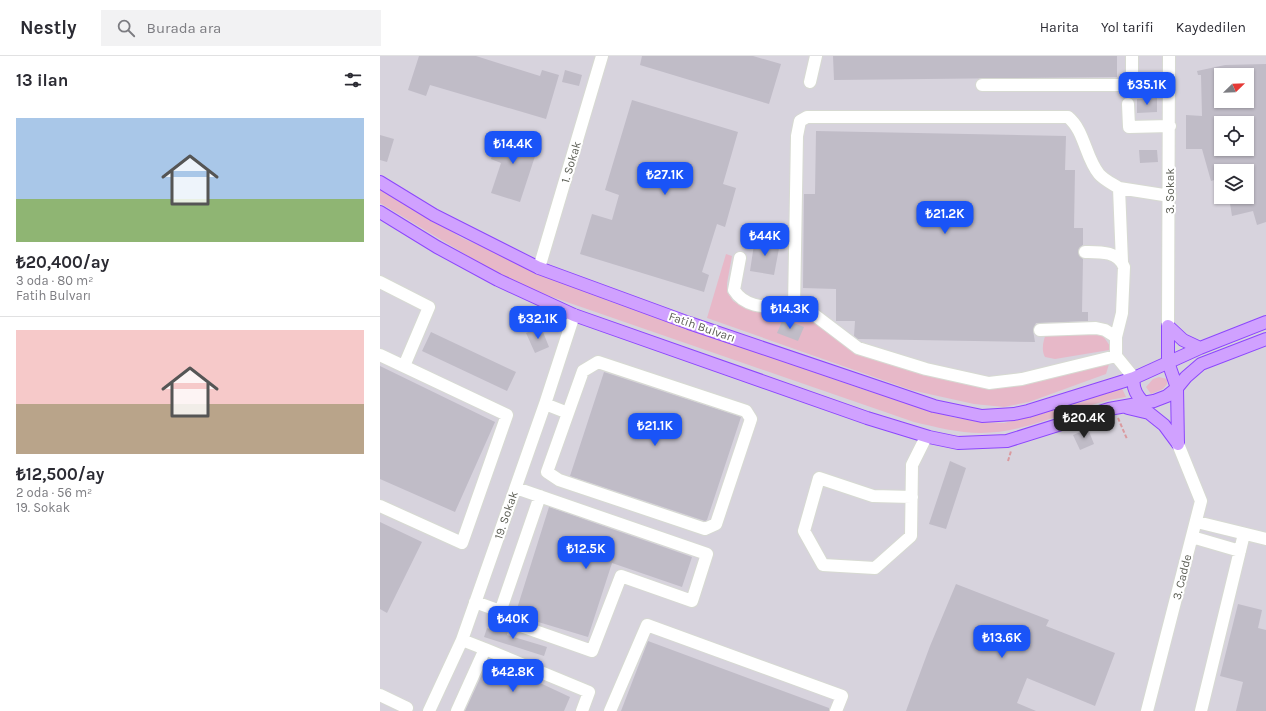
<!DOCTYPE html>
<html lang="tr">
<meta charset="utf-8">
<style>
body{margin:0;font-family:Karla,sans-serif;background:#f2f2f3;color:#2b2b33;height:100vh;display:flex;flex-direction:column;font-size:15px;white-space:nowrap}
*{box-sizing:border-box;margin:0}
p{font-size:13px;color:#7c7c81}
.icon{flex:none;width:22px;height:22px;fill:none;stroke:currentColor;stroke-width:2;stroke-linecap:round;stroke-linejoin:round}
.map{position:relative;flex:1;overflow:hidden}
.panel{display:flex;flex-direction:column;background:#fff;width:380px}
.panel>*{flex:none}
.needle{width:26px;rotate:67deg}
.fabs{position:absolute;left:834px;top:12px;display:grid;gap:8px}
.fabs a{display:grid;place-items:center;width:40px;height:40px;border-radius:0px;background:#fff;box-shadow:0 1px 3px #0004;font-size:20px}
.price{position:absolute;translate:-50% -34px;padding:0 9px;border-radius:8px;background:#1a54f7;color:#fff;font-size:13px;line-height:26px;filter:drop-shadow(0 1px 2px #0008)}
.price::after{content:'';position:absolute;left:50%;top:24px;width:12px;height:9px;margin-left:-6px;background:inherit;clip-path:polygon(0 0,100% 0,50% 100%)}
.price.on{background:#222;color:#fff}
ul{padding:0;list-style:none}
li{display:grid;align-content:center;gap:8px;height:212px;padding:0 16px}
li+li{border-top:1px solid #e1e1e2}
li span{display:grid;place-items:center;height:124px;border-radius:0px;color:#555}
li>.icon{margin-inline-start:auto}
span .icon{width:72px;height:72px;fill:#fffc;stroke-width:1}
li b{font-size:17px}
h2{display:flex;justify-content:space-between;align-items:center;height:48px;padding:0 16px;font-size:17px}
header{display:flex;align-items:center;gap:24px;box-sizing:border-box;height:56px;padding:0 20px;background:#fff;border-bottom:1px solid #e1e1e2}
header strong{font-size:19px}
nav{display:flex;gap:22px;margin-inline-start:auto;font-size:14px}
.search{width:280px;height:36px;background:#f2f2f3;display:flex;align-items:center;gap:10px;box-sizing:border-box;padding:0 14px;border-radius:0px;color:#7c7c81;font-size:15px}
main{display:flex;flex:1;min-height:0}
.map>svg:first-child{display:block}
</style>
<header>
<strong>Nestly</strong>
<div class="search"><svg class="icon" aria-label="search" viewBox="0 0 24 24"><circle cx="10" cy="10" r="6"/><path d="M15 15l6 6"/></svg>Burada ara</div>
<nav><a>Harita</a><a>Yol tarifi</a><a>Kaydedilen</a></nav>
</header>
<main>
<section class="panel">
<h2>13 ilan<svg class="icon" aria-label="filters" viewBox="0 0 24 24"><path d="M4 7h16M4 17h16"/><circle cx="9" cy="7" r="2"/><circle cx="15" cy="17" r="2"/></svg></h2>
<ul>
<li><span style="background:linear-gradient(#a9c7e8 65%,#8fb573 0)"><svg class="icon" aria-label="home" viewBox="0 0 24 24"><path d="M3 11l9-7 9 7M6 9v11h12V9"/></svg></span><div><b>₺20,400/ay</b><p>3 oda · 80 m²</p><p>Fatih Bulvarı</p></div></li>
<li><span style="background:linear-gradient(#f6c9c9 60%,#b9a48a 0)"><svg class="icon" aria-label="home" viewBox="0 0 24 24"><path d="M3 11l9-7 9 7M6 9v11h12V9"/></svg></span><div><b>₺12,500/ay</b><p>2 oda · 56 m²</p><p>19. Sokak</p></div></li>
</ul>
</section>
<div class="map">
<svg width="886" height="655" viewBox="0 0 886 655">
<rect width="100%" height="100%" fill="#e5deed"/>
<!-- industrial -->
<path fill="#d7d3dd" fill-rule="evenodd" d="M 0,0 L 886,0 L 886,655 L 0,655 ZM 841,19 L 867,19 L 867,45 L 841,45 ZM 841,67 L 867,67 L 867,93 L 841,93 ZM 841,115 L 867,115 L 867,141 L 841,141 Z"/>
<!-- green -->
<path fill="#e7b8c8" d="M 0,132 L 82,182 L 229,245 L 488,335 L 572,361 L 600,366 L 624,367 L 702,346 L 741,330 L 746,341 C 697,348 651,377 601,377 C 578,377 556,371 534,366 L 155,235 L 118,218 L 0,147 Z
M 346,198 L 352,200 L 347,227 L 347,236 L 353,245 L 363,251 L 375,255 L 424,259 L 469,292 L 524,312 L 584,328 L 600,331 L 726,306 L 729,308 L 726,318 L 649,346 L 624,351 L 594,348 L 531,334 L 327,262 Z
M 710,274 L 723,280 L 730,290 L 729,294 L 675,303 L 665,301 C 661,294 663,284 667,276 Z
M 779,321 L 787,323 L 787,328 L 783,333 L 771,338 L 766,331 L 773,323 Z"/>
<!-- building -->
<path fill="#c0bcc7" fill-rule="evenodd" d="M 39,0 L 96,0 L 160,20 L 162,14 L 179,19 L 166,63 L 50,29 L 46,40 L 28,34 Z
M 262,0 L 373,0 L 401,8 L 389,48 L 260,9 Z
M 453,0 L 737,0 L 737,21 L 454,24 Z
M 886,8 L 886,166 L 877,169 L 873,155 L 852,160 L 849,141 L 867,141 L 867,115 L 841,115 L 841,122 L 831,125 L 822,93 L 806,93 L 806,59 L 822,60 L 821,19 L 818,19 L 817,15 L 845,9 ZM 841,19 L 867,19 L 867,45 L 841,45 ZM 841,67 L 867,67 L 867,93 L 841,93 Z
M 185,14 L 202,19 L 199,30 L 182,26 Z
M 777,42 L 777,56 L 757,57 L 757,43 Z
M 252,44 L 358,76 L 343,128 L 356,132 L 345,171 L 337,168 L 322,216 L 329,219 L 324,236 L 200,198 L 212,158 L 232,164 L 239,139 L 225,134 Z
M 120,75 L 159,88 L 140,146 L 111,137 L 121,107 L 111,103 Z
M 436,75 L 686,80 L 685,114 L 695,114 L 694,172 L 703,172 L 703,189 L 699,192 L 698,196 L 703,203 L 702,256 L 708,256 L 708,265 L 656,267 L 653,274 L 655,286 L 478,283 L 474,280 L 475,265 L 456,265 L 456,233 L 423,232 L 424,138 L 435,138 Z
M 0,79 L 14,83 L 7,106 L 0,104 Z
M 759,94 L 777,94 L 778,106 L 760,107 Z
M 375,182 L 400,187 L 394,219 L 370,215 Z
M 403,263 L 424,271 L 418,285 L 397,277 Z
M 161,271 L 169,291 L 155,297 L 146,277 Z
M 51,276 L 136,316 L 127,335 L 42,295 Z
M 0,310 L 115,366 L 75,456 L 0,423 Z
M 224,316 L 361,361 L 327,464 L 325,465 L 190,420 Z
M 708,373 L 714,388 L 700,394 L 693,379 Z
M 570,405 L 586,412 L 566,473 L 549,468 Z
M 169,451 L 312,501 L 302,531 L 232,507 L 208,581 L 135,559 Z
M 0,466 L 42,486 L 7,557 L 0,553 Z
M 576,528 L 669,564 L 666,570 L 735,597 L 715,650 L 647,622 L 637,647 L 656,655 L 526,655 L 550,590 Z
M 858,548 L 882,554 L 878,572 L 886,574 L 886,655 L 856,655 L 863,626 L 840,620 Z
M 111,565 L 116,569 L 128,574 L 127,579 L 167,591 L 164,600 L 104,581 L 107,572 L 109,573 Z
M 268,585 L 449,652 L 449,655 L 241,655 Z
M 109,603 L 190,641 L 184,655 L 85,655 Z"/>
<g fill="none" stroke-linecap="round" stroke-linejoin="round">
<!-- minor casing -->
<g stroke="#d7dad2" stroke-width="14">
<path id="minor" d="M 430,26 L 436,0
M 602,29 L 752,29 L 752,0
M 752,29 L 789,30
M 748,48 L 749,71 L 790,70
M 739,132 L 790,140
M 705,196 C 720,196 738,195 744,211 L 742,257 L 736,281 L 736,300 L 754,322
M 360,202 L 354,234 C 369,259 405,247 428,254 L 478,292 L 546,313 L 609,327 L 642,323 L 736,300
M 159,212 L 222,0
M 0,226 L 49,251 L 24,310
M 414,251 L 417,80 L 420,65 L 427,61 L 688,61 C 705,75 705,101 719,118 C 724,124 733,128 739,132 L 742,206
M 788,270 L 789,0
M 660,274 L 716,272 L 725,274 L 736,281
M 0,299 L 127,359 L 82,487 L 0,450
M 218,306 L 366,355 L 371,363 L 336,468 L 325,473 L 179,424 L 167,416 L 203,315 Z
M 165,348 L 188,357
M 136,432 L 327,498 L 312,545 L 241,520 L 212,595 L 118,562 L 160,440
M 532,441 L 493,440 L 439,422 L 424,475 L 443,509 L 495,512 L 531,480 L 532,409 L 546,381
M 817,466 L 886,483
M 812,481 L 860,495
M 95,546 L 120,555
M 82,584 L 105,593
M 0,639 L 27,652 L 25,655
M 49,655 L 82,584 L 165,348 L 194,259
M 77,655 L 105,593 L 209,636 L 202,655
M 230,655 L 267,569 L 462,640 L 456,655
M 767,655 L 821,445 L 798,388
M 821,655 L 864,478"/>
</g>
<!-- major casing -->
<g stroke="#8c47fd" stroke-width="14">
<path id="major" d="M 0,126 L 54,159 L 159,212 L 309,267 L 554,350 L 602,360 L 634,358 L 648,355 L 754,322 L 820,292 L 886,266
M 0,156 L 57,191 L 118,224 L 194,259 L 487,362 L 549,381 L 578,387 L 627,385 L 729,353 L 774,345 L 787,340 L 797,332 L 806,321 L 821,308 L 886,283
M 788,270 L 788,306 L 797,332 L 798,388
M 788,270 L 803,284 L 820,292
M 754,322 C 752,332 756,339 763,346
M 748,352 L 769,357 L 784,369 L 798,388"/>
</g>
<!-- path -->
<path stroke="#da9a9f" stroke-width="2" stroke-dasharray="4 2" stroke-linecap="butt" d="M 738,362 L 747,383
M 628,405 L 631,395"/>
<!-- minor -->
<use href="#minor" stroke="#fff" stroke-width="12"/>
<!-- major -->
<use href="#major" stroke="#d0a1ff" stroke-width="12"/>
</g>
<g text-anchor="middle" dominant-baseline="central" stroke-width="4" stroke-linejoin="round" paint-order="stroke">
<!-- street labels -->
<g font-size="12" fill="#5f6158" stroke="#fff">
<text transform="translate(191 106) rotate(-73)">1. Sokak</text>
<text transform="translate(790 135) rotate(-90)">3. Sokak</text>
<text transform="translate(322 271) rotate(19)">Fatih Bulvarı</text>
<text transform="translate(126 459) rotate(-71)">19. Sokak</text>
<text transform="translate(802 521) rotate(-76)">3. Cadde</text>
</g>
</g>
</svg>
<div class="fabs">
<a><svg class="needle" viewBox="-14 -14 28 28"><path d="M0-13l5 13h-10z" fill="#e53935"/><path d="M0 13l5-13h-10z" fill="#7c7c81"/></svg></a>
<a><svg class="icon" aria-label="locate" viewBox="0 0 24 24"><circle cx="12" cy="12" r="6"/><path d="M12 2v4M12 18v4M2 12h4M18 12h4"/></svg></a>
<a><svg class="icon" aria-label="layers" viewBox="0 0 24 24"><path d="M12 4l9 5-9 5-9-5zM3 14l9 5 9-5"/></svg></a>
</div>
<b class="price" style="left:767px;top:50px">₺35.1K</b>
<b class="price" style="left:133px;top:109px">₺14.4K</b>
<b class="price" style="left:285px;top:140px">₺27.1K</b>
<b class="price" style="left:565px;top:179px">₺21.2K</b>
<b class="price" style="left:385px;top:201px">₺44K</b>
<b class="price" style="left:410px;top:274px">₺14.3K</b>
<b class="price" style="left:158px;top:284px">₺32.1K</b>
<b class="price on" style="left:704px;top:383px">₺20.4K</b>
<b class="price" style="left:275px;top:391px">₺21.1K</b>
<b class="price" style="left:206px;top:514px">₺12.5K</b>
<b class="price" style="left:133px;top:584px">₺40K</b>
<b class="price" style="left:622px;top:603px">₺13.6K</b>
<b class="price" style="left:133px;top:637px">₺42.8K</b>
</div>
</main>
